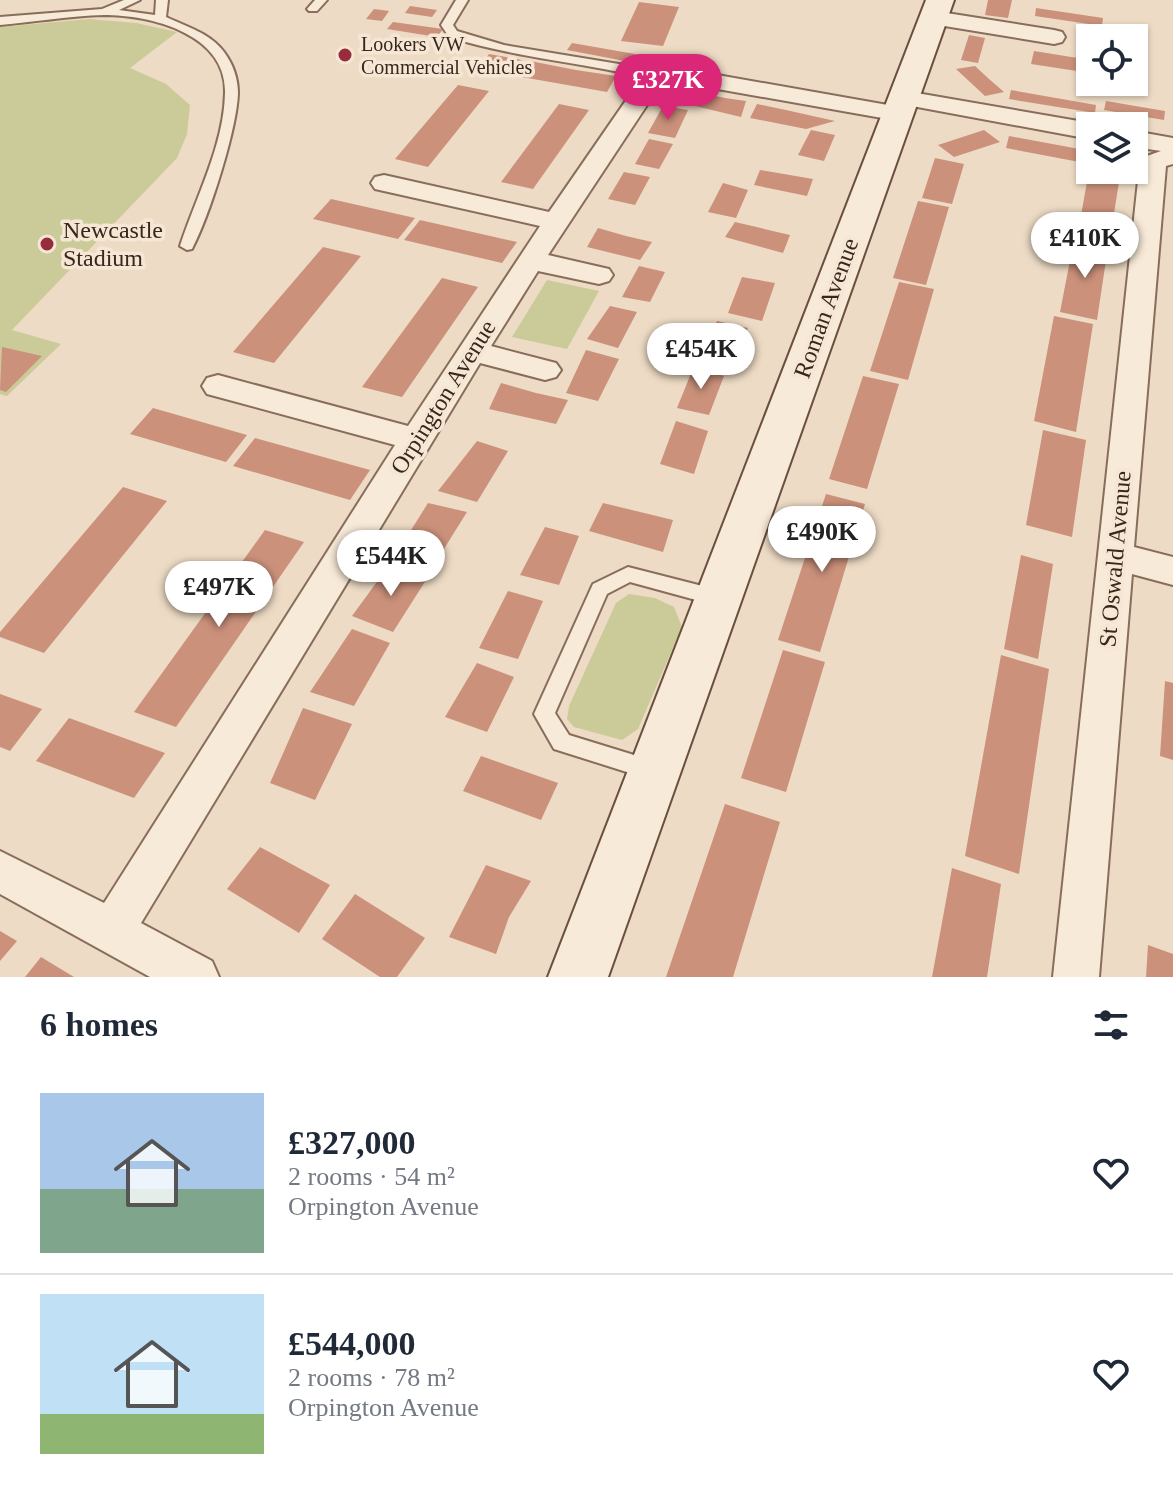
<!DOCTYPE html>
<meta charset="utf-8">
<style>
body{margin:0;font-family:Georgia,serif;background:#f2f2f3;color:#1f2937;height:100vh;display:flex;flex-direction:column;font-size:30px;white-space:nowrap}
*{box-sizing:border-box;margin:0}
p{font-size:26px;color:#747a83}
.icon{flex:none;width:44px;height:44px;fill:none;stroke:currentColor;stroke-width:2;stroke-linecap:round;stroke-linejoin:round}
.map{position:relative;height:977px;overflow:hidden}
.side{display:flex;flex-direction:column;background:#fff;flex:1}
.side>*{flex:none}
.fabs{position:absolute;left:1076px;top:24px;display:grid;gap:16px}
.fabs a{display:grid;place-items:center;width:72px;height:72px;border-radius:0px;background:#fff;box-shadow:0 2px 6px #0004;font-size:40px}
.price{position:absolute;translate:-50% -68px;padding:0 18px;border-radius:28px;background:#fff;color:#222;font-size:26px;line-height:52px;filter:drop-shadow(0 2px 4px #0008)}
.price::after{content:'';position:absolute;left:50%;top:48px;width:24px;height:18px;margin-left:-12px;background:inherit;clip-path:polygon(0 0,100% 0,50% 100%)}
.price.selected{background:#db2777;color:#fff}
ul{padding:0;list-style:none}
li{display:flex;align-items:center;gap:24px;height:200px;padding:0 40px}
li+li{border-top:2px solid #e0e1e3}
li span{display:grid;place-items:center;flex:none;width:224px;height:160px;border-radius:0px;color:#555}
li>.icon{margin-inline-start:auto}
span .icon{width:96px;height:96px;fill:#fffc;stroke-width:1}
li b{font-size:34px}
h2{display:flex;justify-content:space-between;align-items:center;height:96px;padding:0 40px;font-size:34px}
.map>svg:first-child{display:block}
</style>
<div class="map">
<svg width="1173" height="977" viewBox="0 0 1173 977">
<rect width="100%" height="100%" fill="#eddbc5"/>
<!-- green -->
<path fill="#cbca99" d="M 89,19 L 136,23 L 177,32 L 130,68 L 166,84 L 190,105 L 187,134 L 177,158 L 12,330 L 61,344 L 7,396 L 0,394 L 0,27 Z
M 547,280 L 599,291 L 567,349 L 512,337 Z
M 629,594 L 655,598 L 674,607 L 682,627 L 638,729 L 622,740 L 574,727 L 567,719 L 569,706 L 616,603 Z"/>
<!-- building -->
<path fill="#cb917b" d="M 988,0 L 1012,0 L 1008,18 L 985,15 Z
M 639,2 L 679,7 L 663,46 L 621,41 Z
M 410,6 L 437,10 L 432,17 L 405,13 Z
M 1036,8 L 1103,18 L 1102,26 L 1035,16 Z
M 374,9 L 389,11 L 382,21 L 366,19 Z
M 393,22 L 443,29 L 437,37 L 387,29 Z
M 969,35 L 985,38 L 978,63 L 961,60 Z
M 572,43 L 635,54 L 630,62 L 567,50 Z
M 1034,51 L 1090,60 L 1090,73 L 1031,64 Z
M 489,54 L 522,60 L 511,74 L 479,68 Z
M 530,61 L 576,70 L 616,76 L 607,92 L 516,76 Z
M 975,66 L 989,79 L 1004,92 L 985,96 L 956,69 Z
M 458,85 L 489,91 L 428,167 L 395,159 Z
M 1011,90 L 1096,105 L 1095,113 L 1009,99 Z
M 697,92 L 725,98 L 746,101 L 741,117 L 691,105 Z
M 1106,101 L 1165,111 L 1164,120 L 1104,110 Z
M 559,104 L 589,110 L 533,189 L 501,182 Z
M 757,104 L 786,110 L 835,121 L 806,129 L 750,118 Z
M 663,106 L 688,110 L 675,138 L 648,133 Z
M 811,130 L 835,135 L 824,161 L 798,155 Z
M 984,130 L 1000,142 L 954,157 L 938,145 Z
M 1009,136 L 1090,151 L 1090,164 L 1006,148 Z
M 649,139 L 673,144 L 659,169 L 635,164 Z
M 935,158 L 964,164 L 952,204 L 922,198 Z
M 760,170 L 813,179 L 807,196 L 754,185 Z
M 624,172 L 650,177 L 635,205 L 608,199 Z
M 1088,176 L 1119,182 L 1109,245 L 1077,238 Z
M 723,183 L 748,190 L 736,218 L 708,212 Z
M 331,199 L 415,218 L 398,239 L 313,219 Z
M 918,201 L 949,207 L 926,285 L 893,278 Z
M 420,220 L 517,242 L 502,263 L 404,240 Z
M 735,222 L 790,235 L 783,253 L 725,237 Z
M 598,228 L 626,236 L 652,242 L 640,260 L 587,247 Z
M 1074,240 L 1108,247 L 1097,320 L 1060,312 Z
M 323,247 L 361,256 L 274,363 L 233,352 Z
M 639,266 L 665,272 L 650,302 L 622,297 Z
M 742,277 L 775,283 L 762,321 L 728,313 Z
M 442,278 L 478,287 L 402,397 L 362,387 Z
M 899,282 L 934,289 L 908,380 L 870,371 Z
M 610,306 L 637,312 L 618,348 L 587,339 Z
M 1054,316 L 1093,324 L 1076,432 L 1034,421 Z
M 717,321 L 748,328 L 732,364 L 702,355 Z
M 2,347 L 42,356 L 6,392 L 0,390 Z
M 586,350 L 619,359 L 598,401 L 566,393 Z
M 694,366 L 724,376 L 709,415 L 677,408 Z
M 863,376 L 899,384 L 867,489 L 829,479 Z
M 501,383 L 536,393 L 568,400 L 556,424 L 489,409 Z
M 153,408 L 247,435 L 226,462 L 130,434 Z
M 676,421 L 708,431 L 694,474 L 660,464 Z
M 1043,430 L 1086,440 L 1072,537 L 1026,525 Z
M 255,438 L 370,470 L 350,500 L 233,466 Z
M 477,441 L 508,451 L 477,502 L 438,491 Z
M 123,487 L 167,501 L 44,653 L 0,637 L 0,632 Z
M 826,494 L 865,504 L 820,652 L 778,640 Z
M 428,503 L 467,512 L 437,560 L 398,551 Z
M 603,503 L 673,520 L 663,552 L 589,531 Z
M 545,527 L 579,536 L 559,585 L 520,575 Z
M 265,530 L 304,542 L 176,727 L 134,712 Z
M 1021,555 L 1053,564 L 1038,659 L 1004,649 Z
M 390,564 L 428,577 L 393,632 L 352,616 Z
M 508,591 L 543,601 L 518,659 L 479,648 Z
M 352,629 L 390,643 L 354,706 L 310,692 Z
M 783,650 L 825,662 L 786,792 L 741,778 Z
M 1001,655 L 1049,669 L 1019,874 L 965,856 Z
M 477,663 L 514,677 L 487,732 L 445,717 Z
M 1165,681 L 1173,683 L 1173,760 L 1160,756 Z
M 0,694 L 42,709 L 10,751 L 0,747 Z
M 303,708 L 352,724 L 315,800 L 270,783 Z
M 69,718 L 165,753 L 134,798 L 36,761 Z
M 481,756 L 558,783 L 541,820 L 463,791 Z
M 725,804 L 780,822 L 733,977 L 666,977 Z
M 260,847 L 330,885 L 299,933 L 227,889 Z
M 486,865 L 531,881 L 509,917 L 496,954 L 449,937 Z
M 952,868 L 1001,884 L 987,977 L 932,977 Z
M 355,894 L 425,938 L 397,977 L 380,977 L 322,939 Z
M 0,931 L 17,941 L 0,961 Z
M 1148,945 L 1173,954 L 1173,977 L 1146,977 Z
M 41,957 L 74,977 L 25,977 Z"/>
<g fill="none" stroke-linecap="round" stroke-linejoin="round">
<!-- lane casing -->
<g stroke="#886d5b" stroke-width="4">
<path id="lane" d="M 124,0 L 140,0 L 119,10 L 155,15 L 156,0 L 168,0 L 166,17 C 187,27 210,33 224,52 C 233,64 238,79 238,93 C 237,129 209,217 192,249 L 187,250 L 180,246 C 196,197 224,145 225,93 C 227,34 151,15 104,15 C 70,16 34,22 0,25 L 0,17 L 102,9 Z
M 315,0 L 327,0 L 317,11 L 309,11 L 307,9 Z
M 456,0 L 468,0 L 453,25 L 457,31 L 504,45 L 637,67 L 669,78 L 663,82 C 592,63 519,59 449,37 L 441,25 Z
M 628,567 L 718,590 L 725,593 L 728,598 L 725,603 L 718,606 L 630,582 L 607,594 L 555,713 L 569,735 L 660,763 L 663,770 L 660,777 L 652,780 L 554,749 L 534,714 L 593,584 Z"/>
</g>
<!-- street casing -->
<g stroke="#886d5b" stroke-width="4">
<path id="street" d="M 934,11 L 1054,30 L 1062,32 L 1065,37 L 1062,42 L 1054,44 L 926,23 L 923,18 Z
M 678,68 L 899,107 L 908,109 L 911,114 L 908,119 L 899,121 L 678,82 L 660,87 L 655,93 L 548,255 L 609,269 L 613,275 L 609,281 L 599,284 L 538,271 L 491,346 L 556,363 L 561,370 L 556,377 L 545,380 L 480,363 L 141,923 L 212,961 L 219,977 L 150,977 L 0,894 L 0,851 L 104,903 L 395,445 L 207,394 L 202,386 L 207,378 L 218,375 L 408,426 L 540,226 L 375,189 L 371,183 L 375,177 L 384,175 L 549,212 L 638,83 L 644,77 Z
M 905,91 L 1090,123 L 1099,126 L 1090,126 L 1090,139 L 896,103 L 893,98 L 896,93 Z
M 1134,131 L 1173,138 L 1173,164 L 1166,166 L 1134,547 L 1173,557 L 1173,585 L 1132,574 L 1099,977 L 1053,977 L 1140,162 L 1144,157 L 1161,151 L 1134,147 Z"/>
</g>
<!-- secondary casing -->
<g stroke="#6a4e3e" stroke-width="4">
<path id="secondary" d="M 926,0 L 954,0 L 608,977 L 548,977 Z"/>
</g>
<!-- lane -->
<use href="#lane" fill="#f8ead8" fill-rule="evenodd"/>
<!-- street -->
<use href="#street" fill="#f8ead8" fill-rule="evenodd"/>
<!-- secondary -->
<use href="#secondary" fill="#f8ead8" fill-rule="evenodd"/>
</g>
<!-- markers -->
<g fill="#962c3c" stroke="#f5e7d4" stroke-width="3">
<circle cx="345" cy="55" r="8"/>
<circle cx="47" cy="244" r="8"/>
</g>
<g text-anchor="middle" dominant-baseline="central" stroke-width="7" stroke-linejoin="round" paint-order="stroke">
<!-- far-poi labels -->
<g font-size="20" fill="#38271f" stroke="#f5e7d4" text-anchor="start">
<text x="361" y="44">Lookers VW<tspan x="361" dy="23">Commercial Vehicles</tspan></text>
</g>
<!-- poi labels -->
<g font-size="24" fill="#38271f" stroke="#f5e7d4" text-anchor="start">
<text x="63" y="230">Newcastle<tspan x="63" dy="28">Stadium</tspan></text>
</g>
<!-- street labels -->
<g font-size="24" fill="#38271f" stroke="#f5e7d4">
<text transform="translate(826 308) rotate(-70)">Roman Avenue</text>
<text transform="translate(443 397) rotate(-58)">Orpington Avenue</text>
<text transform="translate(1115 559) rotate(-85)">St Oswald Avenue</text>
</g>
</g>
</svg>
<div class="fabs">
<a><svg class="icon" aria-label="locate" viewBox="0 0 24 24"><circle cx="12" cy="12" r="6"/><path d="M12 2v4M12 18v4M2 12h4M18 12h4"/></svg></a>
<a><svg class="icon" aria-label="layers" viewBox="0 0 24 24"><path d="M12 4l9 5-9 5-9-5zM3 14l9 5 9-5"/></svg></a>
</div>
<b class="price selected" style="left:668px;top:122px">£327K</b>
<b class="price" style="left:1085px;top:280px">£410K</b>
<b class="price" style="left:701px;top:391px">£454K</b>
<b class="price" style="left:822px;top:574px">£490K</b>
<b class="price" style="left:391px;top:598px">£544K</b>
<b class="price" style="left:219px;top:629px">£497K</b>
</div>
<section class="side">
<h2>6 homes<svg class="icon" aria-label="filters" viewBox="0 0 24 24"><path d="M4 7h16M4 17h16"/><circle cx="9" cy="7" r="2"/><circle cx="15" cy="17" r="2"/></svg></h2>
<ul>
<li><span style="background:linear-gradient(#a9c7e8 60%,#7fa58c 0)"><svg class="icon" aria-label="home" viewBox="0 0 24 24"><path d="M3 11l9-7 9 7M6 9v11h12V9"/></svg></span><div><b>£327,000</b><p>2 rooms · 54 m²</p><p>Orpington Avenue</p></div><svg class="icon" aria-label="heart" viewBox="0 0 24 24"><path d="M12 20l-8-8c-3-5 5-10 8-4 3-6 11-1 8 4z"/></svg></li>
<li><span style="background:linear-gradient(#bfe0f5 75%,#8fb573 0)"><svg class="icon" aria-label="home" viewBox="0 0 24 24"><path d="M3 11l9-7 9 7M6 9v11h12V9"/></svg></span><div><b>£544,000</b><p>2 rooms · 78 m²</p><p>Orpington Avenue</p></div><svg class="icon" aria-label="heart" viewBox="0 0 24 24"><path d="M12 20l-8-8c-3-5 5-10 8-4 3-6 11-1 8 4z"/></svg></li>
</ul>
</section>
